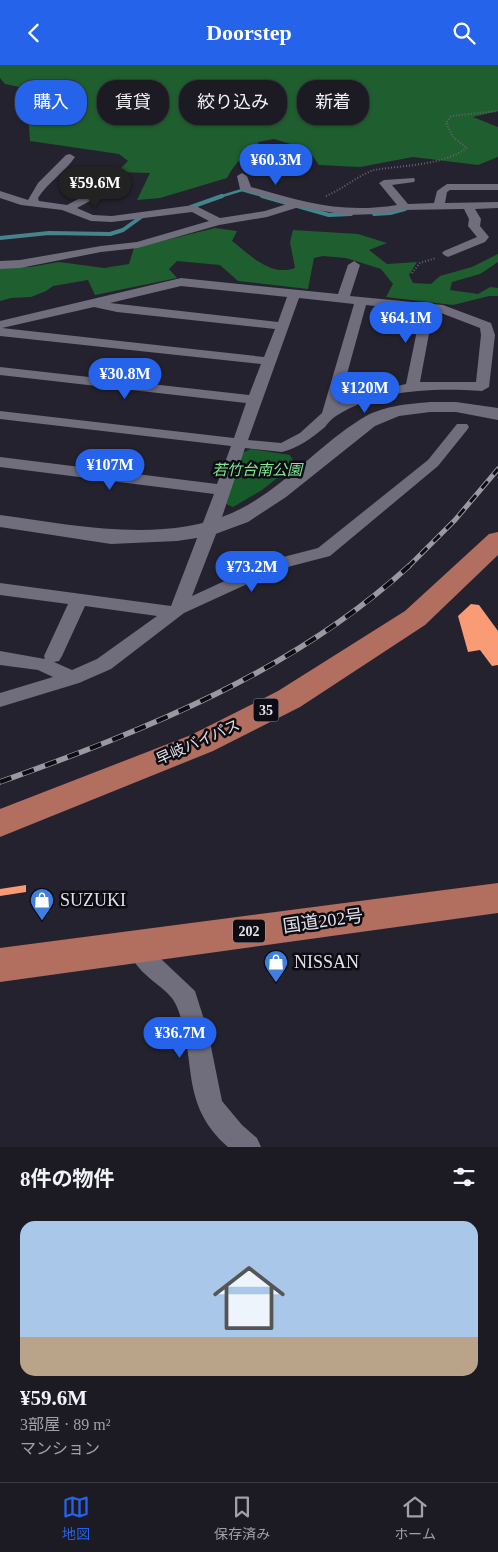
<!DOCTYPE html>
<html lang="ja">
<meta charset="utf-8">
<style>
body{margin:0;font-family:"Times New Roman","Noto Sans JP",serif;background:#25232b;color:#f1f3f6;height:100vh;display:flex;flex-direction:column;font-size:19px;white-space:nowrap}
*{box-sizing:border-box;margin:0}
p{font-size:16px;color:#a0a1a6}
.icon{flex:none;width:28px;height:28px;fill:none;stroke:currentColor;stroke-width:2;stroke-linecap:round;stroke-linejoin:round}
.map{position:relative;height:1082px;overflow:hidden}
.side{display:flex;flex-direction:column;background:#1c1a23;flex:1}
.side>*{flex:none}
.top-card{position:absolute;left:15px;top:15px;width:469px;height:45px;display:flex;gap:10px}
.price{position:absolute;translate:-50% -42px;padding:0 11px;border-radius:18px;background:#2563eb;color:#fff;font-size:16px;line-height:32px;filter:drop-shadow(0 1px 2px #0008)}
.price::after{content:'';position:absolute;left:50%;top:30px;width:15px;height:11px;margin-left:-8px;background:inherit;clip-path:polygon(0 0,100% 0,50% 100%)}
.price.on{background:#222;color:#fff}
ul{padding:0;list-style:none}
li{display:grid;align-content:center;gap:10px;height:265px;padding:0 20px}
li span{display:grid;place-items:center;height:155px;border-radius:15px;color:#555}
li>.icon{margin-inline-start:auto}
span .icon{width:90px;height:90px;fill:#fffc;stroke-width:1}
li b{font-size:21px}
h2{display:flex;justify-content:space-between;align-items:center;height:60px;padding:0 20px;font-size:21px}
.tag{padding:0 18px;border-radius:20px;background:#1c1a23;box-shadow:0 1px 4px #0004,0 0 0 1px #3a3841;font-size:18px;line-height:45px}
.tag.on{background:#2563eb;color:#fff}
header{display:flex;justify-content:space-between;align-items:center;height:65px;padding:0 20px;background:#2563eb;color:#fff;font-size:22px;font-weight:700}
.tab-bar{display:flex;justify-content:space-around;align-items:center;height:70px;border-top:1px solid #3a3841;background:#1c1a23;font-size:14px;color:#a0a1a6}
.tab-bar a{display:grid;justify-items:center;gap:2px}
.tab-bar .on{color:#2563eb}
.map>svg:first-child{display:block}
</style>
<header><svg class="icon" aria-label="back" viewBox="0 0 24 24"><path d="M15 5l-7 7 7 7"/></svg>Doorstep<svg class="icon" aria-label="search" viewBox="0 0 24 24"><circle cx="10" cy="10" r="6"/><path d="M15 15l6 6"/></svg></header>
<div class="map">
<svg width="498" height="1082" viewBox="0 0 498 1082">
<rect width="100%" height="100%" fill="#25222f"/>
<!-- green -->
<path fill="#175b2a" d="M 251,384 L 290,390 L 295,399 L 262,425 L 233,442 L 224,438 L 242,388 Z"/>
<!-- forest -->
<path fill="#1f5e2f" d="M 0,0 L 498,0 L 498,46 L 473,52 L 498,62 L 498,92 L 478,100 L 413,92 L 360,102 L 319,100 L 307,84 L 274,74 L 258,77 L 261,85 C 242,91 237,95 227,113 L 160,133 L 137,135 L 150,108 L 117,107 L 128,96 L 119,89 L 30,76 L 28,47 L 54,46 L 62,31 L 5,19 L 0,13 Z
M 215,163 L 237,166 L 232,176 C 250,190 271,212 295,203 L 290,177 L 293,165 L 358,169 L 387,178 L 369,185 L 387,199 L 417,197 L 409,210 L 413,218 L 431,219 L 440,211 L 472,202 L 498,189 L 498,197 L 480,209 L 452,217 L 450,225 L 478,229 L 490,222 L 498,223 L 498,231 L 489,231 L 453,240 L 386,232 L 393,219 L 381,204 L 346,193 L 323,191 L 314,193 L 308,224 L 238,216 L 220,200 L 177,196 L 169,204 L 177,213 L 95,230 L 88,215 L 53,221 L 46,226 L 31,232 L 11,233 L 0,236 L 0,202 L 30,202 L 59,197 L 104,203 L 129,199 L 134,183 Z"/>
<g fill="none" stroke-linecap="round" stroke-linejoin="round">
<!-- stream-far1 -->
<path stroke="#44858d" stroke-width="2.5" d="M 219,132 L 242,125 L 266,132"/>
<!-- stream -->
<path stroke="#44858d" stroke-width="4" d="M 262,131 L 329,150 L 351,149
M 191,142 L 222,131
M 374,149 L 390,148 L 405,144
M 0,173 L 49,168 L 110,169 L 123,165 L 141,152"/>
</g>
<!-- building -->
<path fill="#f99c75" d="M 471,539 L 479,540 L 498,566 L 498,600 L 492,601 L 480,585 L 468,587 L 458,551 Z
M 26,820 L 26,827 L 0,831 L 0,824 Z"/>
<g fill="none" stroke-linecap="round" stroke-linejoin="round">
<!-- path -->
<path stroke="#666470" stroke-width="2" stroke-dasharray="1 2" stroke-linecap="butt" d="M 326,131 C 343,124 357,111 374,105 C 404,100 441,101 467,83 L 453,72 L 446,58 L 451,51 L 498,46
M 412,208 L 420,198 L 436,193"/>
<!-- minor -->
<path fill="#706d7c" fill-rule="evenodd" d="M 70,89 L 75,92 C 65,107 48,117 38,133 L 39,136 L 67,140 L 93,126 L 103,115 L 111,115 L 112,117 L 101,130 L 77,143 L 93,150 L 112,151 L 194,140 L 220,153 L 265,146 L 287,139 L 240,124 L 237,111 L 242,108 L 247,111 L 251,122 C 303,137 341,149 397,140 L 379,118 L 384,115 L 414,113 L 415,115 L 414,117 L 392,120 L 408,139 L 434,138 L 437,126 L 447,119 L 498,119 L 498,125 L 450,125 L 447,127 L 445,138 L 498,137 L 498,143 L 475,144 L 481,154 L 480,161 L 489,172 L 485,177 L 448,192 L 444,190 L 442,188 L 444,186 L 477,172 L 468,161 L 469,154 L 464,144 L 403,145 L 378,149 L 347,150 L 299,142 L 267,152 L 219,160 L 138,183 L 101,187 L 20,203 L 0,204 L 0,196 L 20,195 L 101,181 L 137,177 L 209,156 L 192,147 L 112,157 L 91,156 L 62,145 L 21,140 L 0,133 L 0,126 L 28,135 L 38,118 L 66,90 Z
M 354,196 L 360,200 L 350,231 L 443,240 L 491,258 L 495,270 L 489,322 L 482,326 C 433,323 379,324 336,351 C 331,354 328,358 325,362 C 312,373 298,383 282,387 L 245,383 L 218,464 L 192,531 L 268,496 L 318,483 L 428,395 L 457,359 L 467,359 L 469,362 L 467,365 L 438,401 L 330,491 L 280,504 L 184,548 L 111,604 L 79,618 L 0,642 L 0,628 L 53,612 L 38,605 L 0,600 L 0,586 L 45,594 L 44,591 L 68,539 L 0,530 L 0,518 L 171,541 L 214,429 L 0,402 L 0,392 L 217,419 L 231,381 L 0,354 L 0,346 L 234,373 L 246,338 L 0,310 L 0,302 L 249,330 L 261,299 L 0,271 L 0,256 L 181,213 L 338,229 L 348,200 ZM 181,221 L 287,232 L 278,257 L 110,238 ZM 299,233 L 354,239 L 322,348 L 300,368 L 281,378 L 248,375 ZM 366,240 L 421,246 L 406,319 L 362,329 L 339,338 ZM 94,242 L 117,247 L 275,264 L 264,292 L 2,263 ZM 433,247 L 441,248 L 480,263 L 481,270 L 476,317 L 420,317 ZM 85,541 L 157,551 L 97,594 L 72,605 L 54,597 L 59,596 L 62,591 Z
M 137,871 L 145,874 L 160,893 L 195,926 L 208,967 L 222,1036 L 242,1060 L 257,1073 L 261,1082 L 228,1082 C 178,1038 198,994 177,942 C 172,928 155,919 145,909 C 137,902 130,891 125,881 L 129,874 Z"/>
<!-- tertiary -->
<path fill="#706d7c" fill-rule="evenodd" d="M 430,337 L 456,337 L 498,343 L 498,355 L 456,347 L 430,347 L 399,351 L 375,361 L 286,432 L 248,457 L 210,471 L 177,476 L 111,479 L 0,462 L 0,450 C 73,460 162,479 232,448 C 281,426 316,382 361,354 C 381,341 407,339 430,337 Z"/>
<!-- trunk -->
<path fill="#b26e5f" fill-rule="evenodd" d="M 498,467 L 498,490 L 425,560 L 300,642 L 213,686 L 0,772 L 0,744 L 191,670 L 278,626 L 405,546 L 489,469 Z
M 498,818 L 498,848 L 0,917 L 0,883 Z"/>
<!-- rail-far1 casing -->
<g stroke="#9a98a2" stroke-width="5">
<path id="rail-far1" d="M 408,502 L 455,455 L 498,404"/>
</g>
<!-- rail casing -->
<g stroke="#9a98a2" stroke-width="5.5">
<path id="rail" d="M 0,717 C 145,665 293,607 409,501"/>
</g>
<!-- rail-far1 -->
<use href="#rail-far1" stroke="#0d0c12" stroke-width="3" stroke-dasharray="9" stroke-linecap="butt"/>
<!-- rail -->
<use href="#rail" stroke="#0d0c12" stroke-width="4" stroke-dasharray="12" stroke-linecap="butt"/>
</g>
<!-- icons -->
<defs>
<g id="shop-pin" transform="scale(1.25)"><path d="M0 17L-7.5 6A9.5 9.5 0 1 1 7.5 6Z" fill="#3f7fe0" stroke="#0d0c12"/><path d="M-5-2.5h2.3a2.7 3.5 0 0 1 5.4 0H5L5.5 6h-11ZM-1.5-2.5h3a1.5 2.3 0 0 0-3 0Z" fill="#fff"/></g>
</defs>
<g fill-rule="evenodd">
<use href="#shop-pin" x="42" y="835"/>
<use href="#shop-pin" x="276" y="897"/>
</g>
<g text-anchor="middle" dominant-baseline="central" stroke-width="5" stroke-linejoin="round" paint-order="stroke">
<!-- shield labels -->
<g fill="#0d0c12" stroke="#a2a1a9" stroke-width="1">
<rect x="253.5" y="633.5" width="25" height="23" rx="4"/>
<rect x="233" y="854.5" width="32" height="23" rx="4"/>
</g>
<g font-size="14" font-weight="bold" fill="#e2e1ea">
<text x="266" y="645">35</text>
<text x="249" y="866">202</text>
</g>
<!-- park labels -->
<g font-size="15" font-style="italic" fill="#80e994" stroke="#0d0c12">
<text x="257" y="405">若竹台南公園</text>
</g>
<!-- street labels -->
<g font-size="15" fill="#e2e1ea" stroke="#0d0c12">
<text transform="translate(198 677) rotate(-24)">早岐バイパス</text>
</g>
<!-- near-poi labels -->
<g font-size="18" fill="#e2e1ea" stroke="#0d0c12" text-anchor="start">
<text x="60" y="835">SUZUKI</text>
<text x="294" y="897">NISSAN</text>
</g>
<!-- near-street labels -->
<g font-size="18" fill="#e2e1ea" stroke="#0d0c12">
<text transform="translate(323 856) rotate(-8)">国道202号</text>
</g>
</g>
</svg>
<b class="price" style="left:276px;top:121px">¥60.3M</b>
<b class="price on" style="left:95px;top:144px">¥59.6M</b>
<b class="price" style="left:406px;top:279px">¥64.1M</b>
<b class="price" style="left:125px;top:335px">¥30.8M</b>
<b class="price" style="left:365px;top:349px">¥120M</b>
<b class="price" style="left:110px;top:426px">¥107M</b>
<b class="price" style="left:252px;top:528px">¥73.2M</b>
<b class="price" style="left:180px;top:994px">¥36.7M</b>
<div class="top-card">
<a class="tag on">購入</a>
<a class="tag">賃貸</a>
<a class="tag">絞り込み</a>
<a class="tag">新着</a>
</div>
</div>
<section class="side">
<h2>8件の物件<svg class="icon" aria-label="filters" viewBox="0 0 24 24"><path d="M4 7h16M4 17h16"/><circle cx="9" cy="7" r="2"/><circle cx="15" cy="17" r="2"/></svg></h2>
<ul>
<li><span style="background:linear-gradient(#a9c7e8 75%,#b9a48a 0)"><svg class="icon" aria-label="home" viewBox="0 0 24 24"><path d="M3 11l9-7 9 7M6 9v11h12V9"/></svg></span><div><b>¥59.6M</b><p>3部屋 · 89 m²</p><p>マンション</p></div></li>
</ul>
</section>
<nav class="tab-bar">
<a class="on"><svg class="icon" aria-label="map" viewBox="0 0 24 24"><path d="M3 6l6-2 6 2 6-2v14l-6 2-6-2-6 2zM9 4v14M15 6v14"/></svg>地図</a>
<a><svg class="icon" aria-label="saved" viewBox="0 0 24 24"><path d="M7 4h10v16l-5-4-5 4z"/></svg>保存済み</a>
<a><svg class="icon" aria-label="home" viewBox="0 0 24 24"><path d="M3 11l9-7 9 7M6 9v11h12V9"/></svg>ホーム</a>
</nav>
